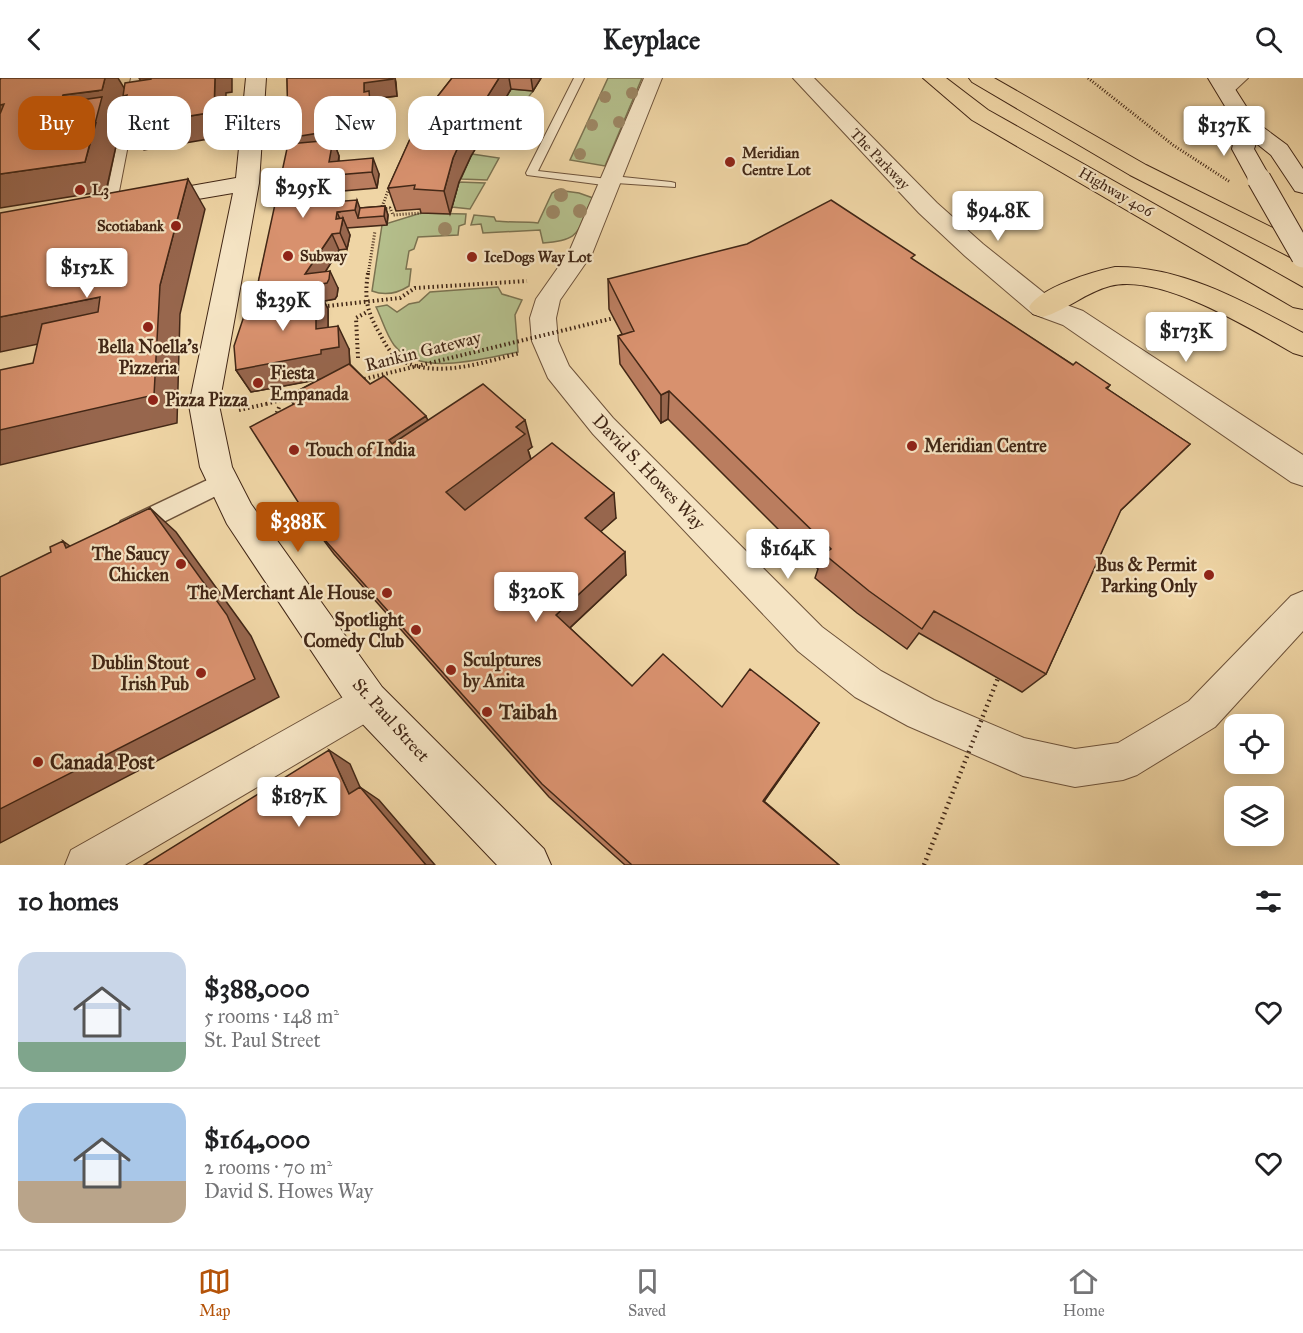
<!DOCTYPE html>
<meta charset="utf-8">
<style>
body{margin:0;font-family:"IM FELL Great Primer",serif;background:#f2f2f2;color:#202124;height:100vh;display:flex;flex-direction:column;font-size:22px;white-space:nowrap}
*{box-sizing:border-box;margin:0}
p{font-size:20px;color:#757577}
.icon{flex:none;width:33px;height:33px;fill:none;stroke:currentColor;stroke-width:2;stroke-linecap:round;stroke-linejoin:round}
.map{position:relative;height:787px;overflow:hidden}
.sheet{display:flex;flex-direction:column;background:#fff;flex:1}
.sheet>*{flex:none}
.hud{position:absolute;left:18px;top:18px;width:600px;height:54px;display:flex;gap:12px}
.fabs{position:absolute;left:1224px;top:636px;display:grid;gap:12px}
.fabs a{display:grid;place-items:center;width:60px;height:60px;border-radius:12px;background:#fff;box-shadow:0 3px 15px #0003;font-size:30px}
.price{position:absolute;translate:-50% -51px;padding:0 14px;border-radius:6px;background:#fff;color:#222;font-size:20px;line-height:39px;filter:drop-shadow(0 2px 3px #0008)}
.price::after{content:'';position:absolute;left:50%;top:36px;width:18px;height:14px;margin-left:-9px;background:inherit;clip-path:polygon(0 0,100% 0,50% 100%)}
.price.active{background:#b45309;color:#fff}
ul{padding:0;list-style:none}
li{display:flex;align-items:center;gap:18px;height:150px;padding:0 18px}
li+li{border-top:2px solid #e0e0e0}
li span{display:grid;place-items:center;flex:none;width:168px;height:120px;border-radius:18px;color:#555}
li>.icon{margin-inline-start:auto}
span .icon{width:72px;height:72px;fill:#fffc;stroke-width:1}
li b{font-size:26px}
h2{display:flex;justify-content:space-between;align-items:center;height:72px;padding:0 18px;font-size:26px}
.tag{padding:0 21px;border-radius:18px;background:#fff;box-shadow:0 3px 15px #0003;font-size:21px;line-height:54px}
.tag.active{background:#b45309;color:#fff}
header{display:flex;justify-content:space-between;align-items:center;height:78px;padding:0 18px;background:#fff;font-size:27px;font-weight:800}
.tabs{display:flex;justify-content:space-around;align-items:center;height:84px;border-top:2px solid #e0e0e0;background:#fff;font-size:16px;color:#757577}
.tabs a{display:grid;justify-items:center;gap:3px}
.tabs .active{color:#b45309}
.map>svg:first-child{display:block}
</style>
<header><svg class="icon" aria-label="back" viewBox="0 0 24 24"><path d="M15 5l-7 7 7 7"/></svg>Keyplace<svg class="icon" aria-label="search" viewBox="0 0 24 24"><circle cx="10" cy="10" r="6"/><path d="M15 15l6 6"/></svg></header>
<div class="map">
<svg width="1303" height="787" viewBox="0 0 1303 787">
<rect width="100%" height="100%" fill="#efd5a5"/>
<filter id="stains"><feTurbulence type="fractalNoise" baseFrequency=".00333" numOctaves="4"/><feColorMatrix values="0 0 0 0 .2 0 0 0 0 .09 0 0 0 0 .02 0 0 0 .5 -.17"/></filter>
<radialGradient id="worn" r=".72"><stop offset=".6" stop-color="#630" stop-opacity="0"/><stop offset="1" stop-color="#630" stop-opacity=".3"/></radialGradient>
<!-- green -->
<path fill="#b4be8b" stroke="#7b7250" stroke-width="1.5" d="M 608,0 L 642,0 L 605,88 L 570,82 Z
M 511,11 L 533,13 L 524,25 L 530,27 L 528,29 L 512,27 L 510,30 L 526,32 L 525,34 L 519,33 L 513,44 L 493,40 Z
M 472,76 L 499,80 L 487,102 L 461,101 Z
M 459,104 L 485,105 L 470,131 L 452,129 Z
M 557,112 L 579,115 L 593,120 C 575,151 586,162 543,165 L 540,152 L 483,155 L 481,146 L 471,147 L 474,137 L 494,139 L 496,143 C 511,145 523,143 538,145 L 552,115 Z
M 421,135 L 466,136 L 465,146 L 459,148 L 458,157 L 418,159 L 414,171 L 409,173 L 406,191 L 411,191 L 409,208 C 398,215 385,218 372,213 L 382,147 Z
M 498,209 L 502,216 L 522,222 L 515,237 L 518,274 C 484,280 420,300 394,267 C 386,256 382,241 376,229 L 387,227 L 397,234 L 409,226 L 419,224 L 430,214 Z"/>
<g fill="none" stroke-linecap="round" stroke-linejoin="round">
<!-- service casing -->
<g stroke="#6d523a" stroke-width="2">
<path id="service" d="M 131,0 L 141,0 L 116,129 L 110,132 L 104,129 Z
M 574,0 L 584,0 L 538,93 L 608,101 L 613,98 L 671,104 L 675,105 L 675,109 L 616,105 L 611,108 L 527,97 L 526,95 Z"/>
</g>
<!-- pedestrian casing -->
<g stroke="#6d523a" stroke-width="3">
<path id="pedestrian" d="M 222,395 L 230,397 L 233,404 L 230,411 L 137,457 L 129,460 L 121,457 L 117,450 L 121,443 Z"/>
</g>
<!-- minor casing -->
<g stroke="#6d523a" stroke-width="2">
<path id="minor" d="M 644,0 L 662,0 L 592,176 L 560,222 L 556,240 L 558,263 L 569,288 L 613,340 L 822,549 L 881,593 L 934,622 L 1024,660 L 1075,671 L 1118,665 L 1189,623 L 1291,518 L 1303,513 L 1303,553 L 1215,649 L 1137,697 L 1123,702 L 1075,709 L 1023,698 L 908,648 L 855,619 L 798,573 L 593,356 L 548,300 L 532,263 L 530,240 L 536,221 L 569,174 Z
M 1227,0 L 1248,0 L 1232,15 L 1218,15 L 1216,11 Z
M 368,605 L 381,610 L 386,623 L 381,636 L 125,787 L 65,787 L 71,772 Z"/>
</g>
<!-- tertiary casing -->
<g stroke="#6d523a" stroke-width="2">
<path id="tertiary" d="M 793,0 L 814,0 L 937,125 L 983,166 L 1053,222 L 1083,233 L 1303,377 L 1303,408 L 1291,404 L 1063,247 L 1033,236 L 965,178 L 919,135 Z"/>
</g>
<!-- secondary casing -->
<g stroke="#422716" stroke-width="2">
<path id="secondary" d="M 246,0 L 266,0 L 259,105 L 219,327 L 232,389 L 251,426 L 382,609 L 544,771 L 551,787 L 497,787 L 354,637 L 227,446 L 200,389 L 189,327 L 233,115 L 151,129 L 142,127 L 139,122 L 142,117 L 151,115 L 236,100 Z
M 1208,0 L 1228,0 L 1256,44 L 1287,67 L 1303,91 L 1303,115 L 1295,113 L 1271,77 L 1256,65 L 1254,71 L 1271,101 L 1267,106 L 1259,108 L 1251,106 L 1232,71 L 1237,48 Z"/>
</g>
<!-- motorway casing -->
<g stroke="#422716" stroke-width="2">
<path id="motorway" d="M 923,0 L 946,0 L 988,32 L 1303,210 L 1303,231 L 1293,229 L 972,42 Z
M 969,0 L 994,0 L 1146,87 L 1303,165 L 1303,183 L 1294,181 L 1130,97 L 972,4 Z
M 1115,189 C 1182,188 1245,224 1303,255 L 1303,278 L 1293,275 C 1249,250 1161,195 1110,208 C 1086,214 1067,232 1043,239 L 1033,236 L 1029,229 C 1041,209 1092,194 1115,189 Z"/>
</g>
<!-- path-far1 -->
<path stroke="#422716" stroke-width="3" stroke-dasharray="1 2" stroke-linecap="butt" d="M 1088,0 L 1173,67 L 1230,104
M 390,108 L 381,131 L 390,130 L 393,137 L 421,135
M 368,197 L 375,153"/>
<!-- path -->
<path stroke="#422716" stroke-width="4" stroke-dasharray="1.5 3" stroke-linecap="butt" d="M 368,195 C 364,221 367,234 380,256 C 384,264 391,277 399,281 C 435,302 484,284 520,275
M 328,228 L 400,220 L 415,210 L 527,203
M 358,280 L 356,240 L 367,234
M 239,332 L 266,326
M 275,339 L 280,327"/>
<!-- service -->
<use href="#service" fill="#f5e4c4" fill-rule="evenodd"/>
<!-- pedestrian -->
<use href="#pedestrian" fill="#f5e4c4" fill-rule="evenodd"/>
<!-- minor -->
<use href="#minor" fill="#f5e4c4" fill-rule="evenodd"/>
<!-- tertiary -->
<use href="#tertiary" fill="#f5e4c4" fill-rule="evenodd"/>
<!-- secondary -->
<use href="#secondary" fill="#f5e4c4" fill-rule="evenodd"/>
<!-- motorway -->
<use href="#motorway" fill="#efd5a5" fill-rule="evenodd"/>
<!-- secondary-bridge casing -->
<g stroke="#422716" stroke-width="25" stroke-linecap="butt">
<path id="secondary-bridge" d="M 1259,101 L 1303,178"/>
</g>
<!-- path-bridge-far1 -->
<path stroke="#422716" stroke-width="4" stroke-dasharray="1.5 3" stroke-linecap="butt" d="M 360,302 L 614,240
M 266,326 L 292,319"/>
<!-- path-bridge -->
<path stroke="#422716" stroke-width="4.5" stroke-dasharray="1.5 4" stroke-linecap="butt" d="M 924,787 L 998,600"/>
<!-- secondary-bridge -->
<use href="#secondary-bridge" stroke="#f5e4c4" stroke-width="23"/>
</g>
<!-- trees -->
<g fill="#9c8663">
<circle cx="632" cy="15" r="6"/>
<circle cx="605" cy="19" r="6"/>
<circle cx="619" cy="44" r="6"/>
<circle cx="592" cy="47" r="6"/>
<circle cx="580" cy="76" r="6"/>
<circle cx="561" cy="117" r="7"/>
<circle cx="580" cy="133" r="7"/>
<circle cx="553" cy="134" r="7"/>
<circle cx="445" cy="151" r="7"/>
</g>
<!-- wall -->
<path fill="#ba7d5f" stroke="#422716" stroke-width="1.5" d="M 287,0 L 395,0 L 396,4 L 397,18 L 371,21 L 374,30 L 375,41 L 372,42 L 368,50 L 358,51 L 357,54 L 349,56 L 349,62 L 337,65 L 338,70 L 336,70 L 339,78 L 339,83 L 379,96 L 377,110 L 343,113 L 341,124 L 360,130 L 385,128 L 388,137 L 387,147 L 347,150 L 350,157 L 347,171 L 339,172 L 325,194 L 338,210 L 337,218 L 335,221 L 324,223 L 328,231 L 328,249 L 349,271 L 350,286 L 370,306 L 428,342 L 532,369 L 528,372 L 531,381 L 616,440 L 601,453 L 626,497 L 570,550 L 632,608 L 722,629 L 819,645 L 764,723 L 839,787 L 625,787 L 549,719 L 334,476 L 316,452 L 294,327 L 288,318 L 320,301 L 251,314 L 236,292 L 253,228 L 290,66 Z
M 452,0 L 541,0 L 533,13 L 511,11 L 471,78 L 459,104 L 450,136 L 421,135 L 420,131 L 396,133 L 388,110 L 413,55 L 412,51 Z
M 913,182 L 1073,287 L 1110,307 L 1107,311 L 1190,366 L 1120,433 L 1046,596 L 1022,614 L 919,555 L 907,571 L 857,535 L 815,500 L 818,491 L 668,341 L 661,345 L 620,286 L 618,258 L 622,256 L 609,231 L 608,201 Z"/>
<!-- shaded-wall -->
<path fill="#97664d" stroke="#422716" stroke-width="1.5" d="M 90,0 L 99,0 L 103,7 L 102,12 L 105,0 L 118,0 L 126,13 L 126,17 L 127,17 L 140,40 L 136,41 L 125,21 L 120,40 L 130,39 L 135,47 L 214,34 L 215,0 L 232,0 L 232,14 L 226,15 L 226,58 L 144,72 L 139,63 L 129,65 L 120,50 L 106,113 L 0,130 L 0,96 L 85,84 L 96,45 L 82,47 L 80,54 L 60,25 L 63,17 L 98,13 Z
M 139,0 L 159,0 L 143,7 Z
M 288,0 L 395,0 L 397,18 L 371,21 L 374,30 L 375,41 L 372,42 L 368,50 L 358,51 L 357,54 L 349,56 L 349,62 L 337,65 L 338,70 L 336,70 L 339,78 L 336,97 L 343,113 L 340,134 L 337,134 L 342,146 L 343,140 L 350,157 L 347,171 L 340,155 L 295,76 L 288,60 L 331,49 L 344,39 L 353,35 L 364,14 L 364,5 Z
M 499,0 L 509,0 L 511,11 L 471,78 L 459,104 L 450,136 L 444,113 L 453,80 L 465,54 Z
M 531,0 L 541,0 L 533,13 Z
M 4,26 L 0,43 L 0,27 Z
M 373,80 L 379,96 L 377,110 L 372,94 Z
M 188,101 L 205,131 L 180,236 L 177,345 L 0,387 L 0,352 L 160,207 Z
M 357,122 L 363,139 L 358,140 L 355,132 Z
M 385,128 L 388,137 L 387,147 L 384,138 Z
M 332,156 L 339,172 L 317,207 L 330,193 L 338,210 L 337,218 L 335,221 L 324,223 L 328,231 L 328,270 L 338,248 L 349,271 L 350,291 L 333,299 L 251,314 L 236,292 L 299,210 L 305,196 Z
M 100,219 L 124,248 L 0,274 L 0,239 Z
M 669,313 L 668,341 L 661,345 L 661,317 Z
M 426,338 L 437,365 L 402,389 L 389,362 Z
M 525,342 L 532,369 L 528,372 L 531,382 L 457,440 L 446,414 L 516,349 Z
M 614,415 L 616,440 L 589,464 L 585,440 Z
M 150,430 L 176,454 L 251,558 L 279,619 L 0,765 L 0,731 Z
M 63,463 L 95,486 L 66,470 Z
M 625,474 L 626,497 L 561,558 L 556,537 Z
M 819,645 L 808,661 L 756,735 L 763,723 Z
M 329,672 L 350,686 L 360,709 L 379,722 L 435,787 L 426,787 L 349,716 Z"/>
<!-- building -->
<path fill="#d8916e" stroke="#422716" stroke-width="1.5" d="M 1,0 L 105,0 L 102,12 L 63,17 L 60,25 L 102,19 L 85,84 L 0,96 L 0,36 L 4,26 L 0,27 L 0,2 Z
M 151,0 L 215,0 L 214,34 L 129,48 L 130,39 L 114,41 L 117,25 L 125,24 L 127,17 L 123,18 L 125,5 L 151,1 Z
M 287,0 L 393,0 L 393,1 L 364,5 L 364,14 L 369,13 L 370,25 L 366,25 L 362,33 L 353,35 L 352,38 L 344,39 L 343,45 L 331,49 L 331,53 L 288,60 Z
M 452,0 L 499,0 L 465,54 L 453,80 L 444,113 L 414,111 L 415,107 L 388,110 L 414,52 L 412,51 Z
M 333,62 L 329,84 L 373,80 L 372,94 L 336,97 L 332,124 L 357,122 L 355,132 L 337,134 L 336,141 L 343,140 L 340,155 L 332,156 L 305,196 L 330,193 L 329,201 L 327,205 L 299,210 L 299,211 L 296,211 L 295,219 L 253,228 L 288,66 Z
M 188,101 L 160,207 L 154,317 L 0,352 L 0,292 L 33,285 L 42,246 L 98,234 L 100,219 L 0,239 L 0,135 Z
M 831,122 L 915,177 L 911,180 L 1073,287 L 1076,284 L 1110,307 L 1106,310 L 1190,366 L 1121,432 L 1046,596 L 934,533 L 922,551 L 869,513 L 824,476 L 831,471 L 669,313 L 661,317 L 618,258 L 634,253 L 608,201 L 747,166 Z
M 385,128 L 384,138 L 358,140 L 360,130 Z
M 316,208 L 316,251 L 338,248 L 339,269 L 321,272 L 321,276 L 236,292 L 234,268 L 247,229 L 295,219 L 296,211 Z
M 349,286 L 370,306 L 384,298 L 426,338 L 389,362 L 392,366 L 483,306 L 525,342 L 516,349 L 525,356 L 446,414 L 465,432 L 552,365 L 614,415 L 585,440 L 625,474 L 556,537 L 632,608 L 663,576 L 722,629 L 750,591 L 819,645 L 763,723 L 839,787 L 632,787 L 542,706 L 316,452 L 250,349 L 294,326 L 288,318 Z
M 150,430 L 227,537 L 255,601 L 0,731 L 0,499 L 51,474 L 50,469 L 63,463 L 66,470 Z
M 329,672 L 349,716 L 360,709 L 426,787 L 144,787 Z"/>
<!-- markers -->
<g fill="#8f2418" stroke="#f5e4c4" stroke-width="2">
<circle cx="730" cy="84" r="6"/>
<circle cx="80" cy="112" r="6"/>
<circle cx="176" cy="148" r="6"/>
<circle cx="288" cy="178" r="6"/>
<circle cx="472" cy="179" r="6"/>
<circle cx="148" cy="249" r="6"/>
<circle cx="258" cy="305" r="6"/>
<circle cx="153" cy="322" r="6"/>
<circle cx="912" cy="368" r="6"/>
<circle cx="294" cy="372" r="6"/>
<circle cx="181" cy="486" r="6"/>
<circle cx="1209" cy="497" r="6"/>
<circle cx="387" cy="515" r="6"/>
<circle cx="416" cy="552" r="6"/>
<circle cx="451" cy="592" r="6"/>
<circle cx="201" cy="595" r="6"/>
<circle cx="487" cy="634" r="6"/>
<circle cx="38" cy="684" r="6"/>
</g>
<g text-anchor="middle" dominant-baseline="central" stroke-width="4.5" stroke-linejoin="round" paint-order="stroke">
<!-- far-poi labels -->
<g font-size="15" font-weight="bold" fill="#422716" stroke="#f5e4c4" text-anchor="start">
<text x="742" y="75">Meridian<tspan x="742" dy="17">Centre Lot</tspan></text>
<text x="92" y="112">L3</text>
<text x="164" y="148" text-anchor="end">Scotiabank</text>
<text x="300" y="178">Subway</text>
<text x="484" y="179">IceDogs Way Lot</text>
</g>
<!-- far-street labels -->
<g font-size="15" fill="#422716" stroke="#f5e4c4">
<text transform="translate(880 81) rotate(46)">The Parkway</text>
<text transform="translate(1116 114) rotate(30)">Highway 406</text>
</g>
<!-- poi labels -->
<g font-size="18" font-weight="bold" fill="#422716" stroke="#f5e4c4" text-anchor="start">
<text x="148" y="269" text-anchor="middle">Bella Noella's<tspan x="148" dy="21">Pizzeria</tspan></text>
<text x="270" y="295">Fiesta<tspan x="270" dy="21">Empanada</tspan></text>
<text x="165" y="322">Pizza Pizza</text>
<text x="924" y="368">Meridian Centre</text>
<text x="306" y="372">Touch of India</text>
<text x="169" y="476" text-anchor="end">The Saucy<tspan x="169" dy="21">Chicken</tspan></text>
<text x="1197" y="487" text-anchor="end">Bus &amp; Permit<tspan x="1197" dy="21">Parking Only</tspan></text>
<text x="375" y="515" text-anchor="end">The Merchant Ale House</text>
<text x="404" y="542" text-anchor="end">Spotlight<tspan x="404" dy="21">Comedy Club</tspan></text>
<text x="463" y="582">Sculptures<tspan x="463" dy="21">by Anita</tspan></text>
<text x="189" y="585" text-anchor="end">Dublin Stout<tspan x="189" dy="21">Irish Pub</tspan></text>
</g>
<!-- street labels -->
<g font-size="18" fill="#422716" stroke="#f5e4c4">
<text transform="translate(423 273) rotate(-14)">Rankin Gateway</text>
<text transform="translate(649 394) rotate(46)">David S. Howes Way</text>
<text transform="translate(391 642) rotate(48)">St. Paul Street</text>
</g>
<!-- near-poi labels -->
<g font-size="21" font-weight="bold" fill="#422716" stroke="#f5e4c4" text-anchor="start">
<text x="499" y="634">Taibah</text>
<text x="50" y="684">Canada Post</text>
</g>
</g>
<rect width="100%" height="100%" filter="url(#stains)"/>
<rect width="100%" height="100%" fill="url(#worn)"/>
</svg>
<div class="fabs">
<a><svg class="icon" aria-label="locate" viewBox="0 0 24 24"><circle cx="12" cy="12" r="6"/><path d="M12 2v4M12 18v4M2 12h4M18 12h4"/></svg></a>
<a><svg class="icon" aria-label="layers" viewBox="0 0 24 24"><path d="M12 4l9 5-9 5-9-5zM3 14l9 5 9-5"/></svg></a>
</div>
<b class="price" style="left:1224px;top:79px">$137K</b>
<b class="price" style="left:303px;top:141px">$295K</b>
<b class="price" style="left:998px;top:164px">$94.8K</b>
<b class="price" style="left:87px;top:221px">$152K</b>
<b class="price" style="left:283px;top:254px">$239K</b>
<b class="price" style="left:1186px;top:285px">$173K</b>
<b class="price active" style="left:298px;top:475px">$388K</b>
<b class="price" style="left:788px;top:502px">$164K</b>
<b class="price" style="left:536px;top:545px">$320K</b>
<b class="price" style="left:299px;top:750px">$187K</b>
<div class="hud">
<a class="tag active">Buy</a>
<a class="tag">Rent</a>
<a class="tag">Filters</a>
<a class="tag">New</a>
<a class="tag">Apartment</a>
</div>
</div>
<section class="sheet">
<h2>10 homes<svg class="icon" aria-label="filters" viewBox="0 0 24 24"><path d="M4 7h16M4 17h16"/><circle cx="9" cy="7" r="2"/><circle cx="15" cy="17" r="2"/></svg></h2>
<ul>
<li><span style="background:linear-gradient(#c9d6e8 75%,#7fa58c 0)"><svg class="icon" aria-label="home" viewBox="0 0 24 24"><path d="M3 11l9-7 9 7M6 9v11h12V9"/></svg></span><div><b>$388,000</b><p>5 rooms · 148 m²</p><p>St. Paul Street</p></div><svg class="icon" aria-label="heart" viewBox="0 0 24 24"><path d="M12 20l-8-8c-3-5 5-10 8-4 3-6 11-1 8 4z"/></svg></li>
<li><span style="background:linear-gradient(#a9c7e8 65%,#b9a48a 0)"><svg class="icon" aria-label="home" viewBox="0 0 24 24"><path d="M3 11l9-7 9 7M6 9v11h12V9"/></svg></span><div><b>$164,000</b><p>2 rooms · 70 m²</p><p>David S. Howes Way</p></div><svg class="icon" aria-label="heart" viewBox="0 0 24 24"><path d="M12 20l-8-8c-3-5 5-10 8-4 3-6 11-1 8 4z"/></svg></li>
</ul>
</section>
<nav class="tabs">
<a class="active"><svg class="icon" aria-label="map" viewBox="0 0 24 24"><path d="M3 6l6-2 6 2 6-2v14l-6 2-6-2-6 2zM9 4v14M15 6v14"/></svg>Map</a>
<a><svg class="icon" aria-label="saved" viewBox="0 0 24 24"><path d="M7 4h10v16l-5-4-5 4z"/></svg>Saved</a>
<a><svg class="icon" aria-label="home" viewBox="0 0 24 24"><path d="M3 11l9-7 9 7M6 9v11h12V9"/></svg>Home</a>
</nav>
